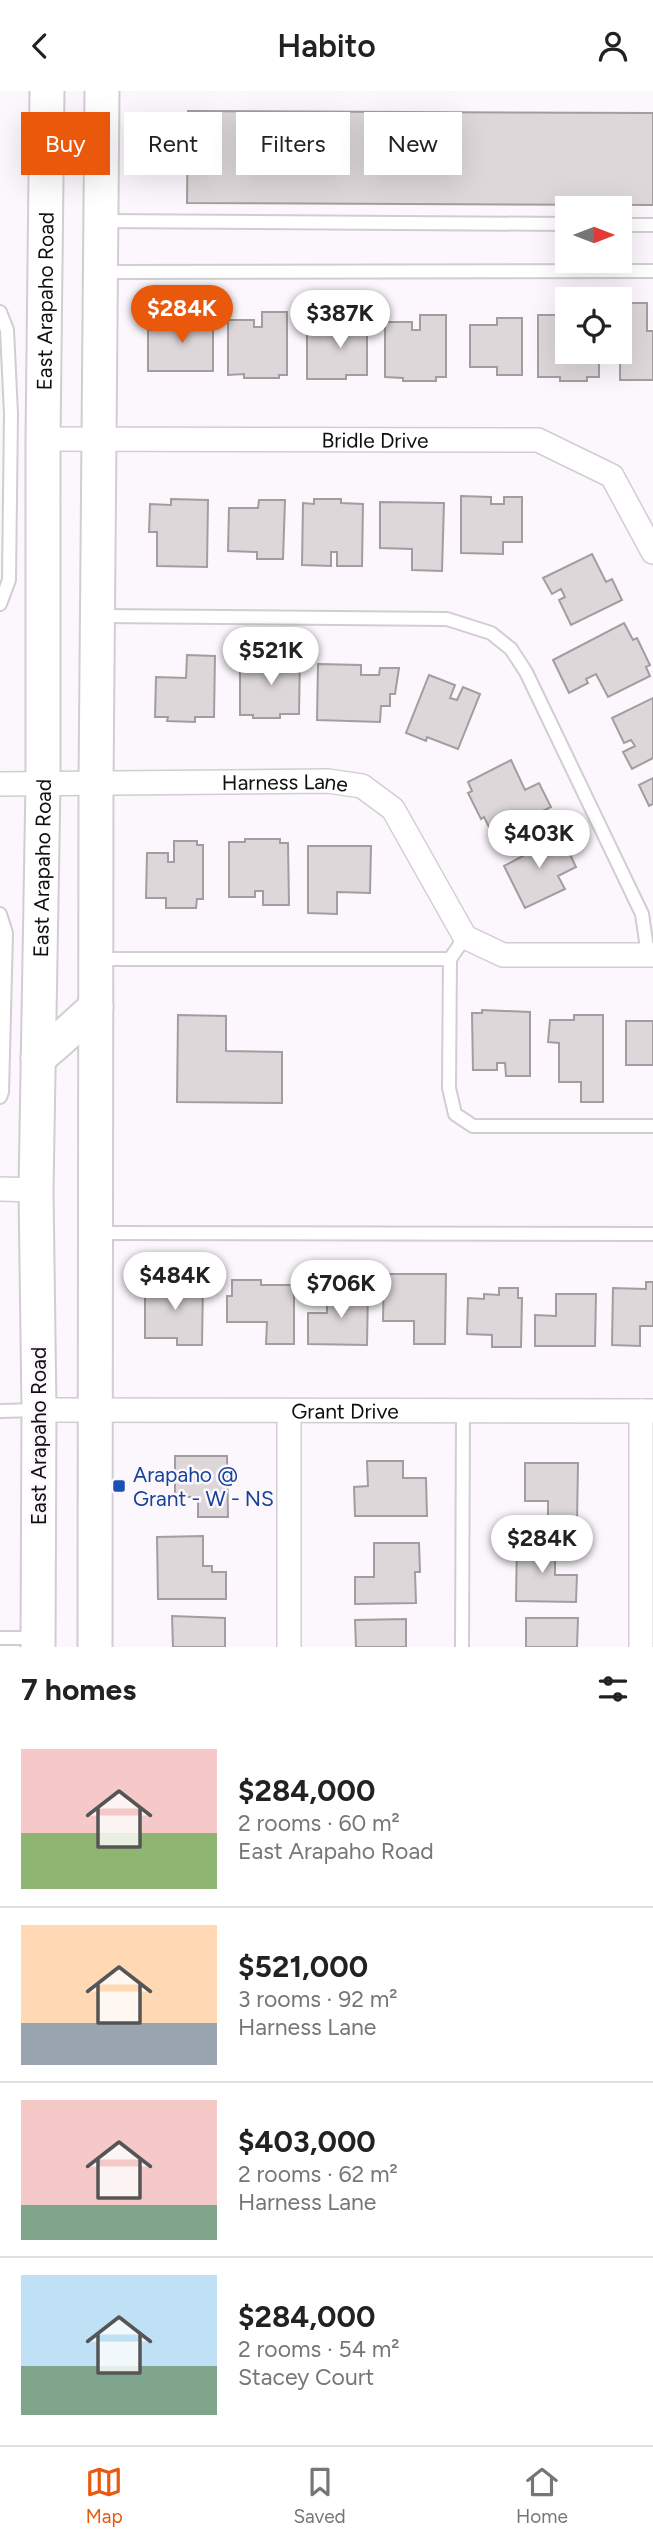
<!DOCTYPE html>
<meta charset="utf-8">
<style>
body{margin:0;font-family:Figtree,sans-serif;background:#f2f2f2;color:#222;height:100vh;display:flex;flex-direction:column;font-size:26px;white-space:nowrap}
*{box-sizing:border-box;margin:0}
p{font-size:23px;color:#767676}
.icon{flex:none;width:38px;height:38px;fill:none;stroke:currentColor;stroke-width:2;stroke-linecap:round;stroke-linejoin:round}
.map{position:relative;height:1556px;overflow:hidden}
.drawer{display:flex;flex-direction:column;background:#fff;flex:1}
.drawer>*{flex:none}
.banner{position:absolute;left:21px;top:21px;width:612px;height:63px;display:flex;gap:14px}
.needle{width:46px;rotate:90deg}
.controls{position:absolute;left:555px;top:105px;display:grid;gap:14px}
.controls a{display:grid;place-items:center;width:77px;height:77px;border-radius:0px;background:#fff;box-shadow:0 7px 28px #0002;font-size:35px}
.price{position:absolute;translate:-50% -60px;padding:0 16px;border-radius:24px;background:#fff;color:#222;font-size:23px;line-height:46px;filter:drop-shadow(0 2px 4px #0008)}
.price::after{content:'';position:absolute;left:50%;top:42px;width:21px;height:16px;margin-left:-10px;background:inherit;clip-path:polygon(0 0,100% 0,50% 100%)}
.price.active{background:#ea580c;color:#fff}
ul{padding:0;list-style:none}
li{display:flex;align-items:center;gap:21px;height:175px;padding:0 21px}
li+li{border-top:2px solid #e0e0e0}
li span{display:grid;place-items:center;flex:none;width:196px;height:140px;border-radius:0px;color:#555}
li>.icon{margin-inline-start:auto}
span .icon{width:84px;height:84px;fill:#fffc;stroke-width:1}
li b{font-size:30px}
h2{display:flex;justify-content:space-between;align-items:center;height:84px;padding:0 21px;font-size:30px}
.tag{padding:0 24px;border-radius:0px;background:#fff;box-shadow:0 7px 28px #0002;font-size:24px;line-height:63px}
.tag.active{background:#ea580c;color:#fff}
header{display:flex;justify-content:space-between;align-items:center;height:91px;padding:0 21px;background:#fff;font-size:32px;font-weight:600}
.tab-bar{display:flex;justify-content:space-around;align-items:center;height:98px;border-top:2px solid #e0e0e0;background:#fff;font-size:19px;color:#767676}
.tab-bar a{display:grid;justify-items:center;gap:4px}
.tab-bar .active{color:#ea580c}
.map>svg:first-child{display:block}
</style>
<header><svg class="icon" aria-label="back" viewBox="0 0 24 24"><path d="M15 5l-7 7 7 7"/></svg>Habito<svg class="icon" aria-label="person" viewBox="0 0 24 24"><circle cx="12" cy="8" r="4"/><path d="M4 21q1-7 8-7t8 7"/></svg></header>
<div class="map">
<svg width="653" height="1556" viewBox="0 0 653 1556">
<rect width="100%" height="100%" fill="#fbf7fc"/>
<!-- building -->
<path fill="#ddd7d9" stroke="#a39d9f" stroke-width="2" d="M 188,20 L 653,22 L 653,114 L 187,112 Z
M 620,212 L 647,212 L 647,240 L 653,240 L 653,289 L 620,289 Z
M 171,219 L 182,219 L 182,226 L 213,226 L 213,280 L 148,280 L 148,239 L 168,239 L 168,226 L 171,226 Z
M 342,220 L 367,220 L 367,284 L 346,284 L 346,288 L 307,288 L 307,243 L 342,243 Z
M 262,221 L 287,221 L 287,284 L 279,284 L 279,287 L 244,287 L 244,283 L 228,284 L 228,229 L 254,229 L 254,236 L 262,236 Z
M 420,224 L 446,224 L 446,286 L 436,286 L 436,290 L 403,290 L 403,287 L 385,286 L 385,231 L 412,231 L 412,239 L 420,239 Z
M 538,224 L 565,224 L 567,261 L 599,261 L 599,286 L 587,286 L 587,290 L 560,290 L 560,286 L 538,286 Z
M 497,227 L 522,227 L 522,284 L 497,284 L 497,276 L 470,276 L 470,234 L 497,234 Z
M 461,405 L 491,406 L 491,413 L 504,413 L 504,406 L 522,406 L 522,451 L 503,451 L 503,463 L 461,462 Z
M 171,408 L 208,409 L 207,476 L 157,475 L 157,441 L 149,441 L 150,413 L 171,414 Z
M 314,408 L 341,408 L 341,412 L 363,413 L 362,475 L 337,475 L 337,461 L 331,461 L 331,475 L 302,474 L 303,412 L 314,413 Z
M 259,409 L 285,409 L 283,468 L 257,468 L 257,461 L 228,460 L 229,417 L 258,417 Z
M 380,411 L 444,412 L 442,480 L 412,479 L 412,458 L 380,457 Z
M 592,463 L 606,491 L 612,488 L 622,509 L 571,534 L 559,509 L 565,506 L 561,498 L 552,503 L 543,487 Z
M 624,532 L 633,549 L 637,547 L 650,574 L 646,576 L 650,585 L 608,606 L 596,583 L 586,588 L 588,592 L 569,602 L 553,569 Z
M 277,561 L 300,562 L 299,623 L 280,623 L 280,627 L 253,627 L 253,624 L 240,624 L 240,575 L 252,575 L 252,571 L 276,571 Z
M 187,564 L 215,565 L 214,626 L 195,626 L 195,631 L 167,630 L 168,626 L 155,626 L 156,586 L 186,587 Z
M 318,573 L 361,574 L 361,584 L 379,584 L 380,577 L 399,577 L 395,603 L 390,603 L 390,615 L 381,615 L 380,631 L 317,629 Z
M 429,584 L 455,594 L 450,607 L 457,609 L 463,596 L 480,603 L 458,658 L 427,646 L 426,650 L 406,642 Z
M 653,607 L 653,667 L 632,678 L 623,661 L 635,655 L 631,649 L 624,652 L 612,627 Z
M 511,669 L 525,699 L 539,692 L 551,716 L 493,744 L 484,726 L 481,728 L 468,702 L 472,700 L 468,691 Z
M 653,687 L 653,713 L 649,715 L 639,694 Z
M 549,741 L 557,759 L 566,755 L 576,776 L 558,785 L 565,798 L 525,817 L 504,775 L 523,765 L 519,756 Z
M 245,748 L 280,748 L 280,752 L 288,752 L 289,814 L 263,814 L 263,800 L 255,800 L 255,806 L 229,806 L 229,751 L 245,751 Z
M 174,750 L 197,750 L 197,754 L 203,754 L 203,808 L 197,808 L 196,817 L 166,817 L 166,807 L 146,807 L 147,762 L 168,762 L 168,771 L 174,771 Z
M 308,755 L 371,755 L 370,802 L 337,801 L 337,823 L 308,822 Z
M 482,919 L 530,921 L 530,985 L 506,985 L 505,972 L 497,972 L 497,979 L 473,979 L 472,922 L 482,922 Z
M 178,924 L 226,925 L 226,960 L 282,961 L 282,1012 L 177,1011 Z
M 574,924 L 603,924 L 603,1011 L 581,1011 L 581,991 L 559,991 L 559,952 L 548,951 L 550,929 L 574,929 Z
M 626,930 L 653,930 L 653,974 L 626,974 Z
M 384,1183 L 446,1183 L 445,1253 L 414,1253 L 414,1230 L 383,1230 Z
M 232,1189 L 261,1189 L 261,1194 L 294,1194 L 294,1253 L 266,1253 L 267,1231 L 227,1231 L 227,1205 L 232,1205 Z
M 145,1191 L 203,1192 L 202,1254 L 177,1254 L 177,1247 L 145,1247 Z
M 646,1191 L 653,1191 L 653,1235 L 640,1235 L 640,1255 L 612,1254 L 613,1197 L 646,1198 Z
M 499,1197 L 518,1197 L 518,1207 L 522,1207 L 521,1256 L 492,1256 L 492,1244 L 467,1243 L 468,1207 L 484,1208 L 484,1203 L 499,1204 Z
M 327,1200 L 368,1200 L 367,1254 L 308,1253 L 308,1222 L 327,1222 Z
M 556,1203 L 596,1203 L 595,1255 L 535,1255 L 535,1224 L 556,1225 Z
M 175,1365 L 227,1365 L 228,1426 L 198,1426 L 198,1406 L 175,1406 Z
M 367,1370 L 403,1370 L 403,1387 L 426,1387 L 427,1425 L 355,1425 L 354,1396 L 368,1395 Z
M 525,1372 L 578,1372 L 577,1432 L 548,1432 L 548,1410 L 525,1410 Z
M 203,1445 L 203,1475 L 212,1475 L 212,1481 L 226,1481 L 226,1508 L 158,1508 L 157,1446 Z
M 517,1450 L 555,1450 L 555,1484 L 577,1484 L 576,1511 L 516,1510 Z
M 374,1452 L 419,1452 L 420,1481 L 415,1481 L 416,1512 L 355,1513 L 355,1486 L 374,1486 Z
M 172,1525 L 225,1527 L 225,1556 L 173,1556 Z
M 526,1527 L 578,1527 L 577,1556 L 526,1556 Z
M 406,1528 L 406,1556 L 356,1556 L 355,1529 Z"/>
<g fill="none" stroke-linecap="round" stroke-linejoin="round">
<!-- lane casing -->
<g stroke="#d1cdd2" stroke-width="16">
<path id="lane" d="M 102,130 L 567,133
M 620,134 L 653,134
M 101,181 L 653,180
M 0,221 L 7,239 L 11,323 L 9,489 L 0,513
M 98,525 L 447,528 L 491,542 L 511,558 L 526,581 L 642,823 L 648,864
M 0,823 L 6,842 L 2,1001 L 0,1006
M 96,868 L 450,868 L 465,846
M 450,868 L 449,997 L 455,1023 L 473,1035 L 653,1035
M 97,1142 L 653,1143
M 0,1320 L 38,1319
M 0,1547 L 38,1547
M 462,1556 L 463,1321"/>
</g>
<!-- street casing -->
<g stroke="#d1cdd2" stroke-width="26">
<g id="street">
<path id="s1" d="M 43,348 L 538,349 L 612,385 L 653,461"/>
<path id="s2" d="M 0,693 L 328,690 L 362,695 L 393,718 L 465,846 L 503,864 L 653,864"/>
<path d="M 0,1098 L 36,1099"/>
<path id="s3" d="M 39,1319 L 653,1320"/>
<path d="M 289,1321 L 289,1556"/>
<path d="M 641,1556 L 641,1320"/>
</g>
</g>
<!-- secondary casing -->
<g stroke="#d1cdd2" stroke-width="37">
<g id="secondary">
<path d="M 38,967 C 59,951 76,933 96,916"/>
<path id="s4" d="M 38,1556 L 39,1319 L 36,1099 L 43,692 L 43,348 L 47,0"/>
<path d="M 95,1556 L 96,692 L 102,0"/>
</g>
</g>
<!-- lane -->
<use href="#lane" stroke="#fff" stroke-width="12"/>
<!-- street -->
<use href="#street" stroke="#fff" stroke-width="23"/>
<!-- secondary -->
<use href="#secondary" stroke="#fff" stroke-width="33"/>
</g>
<!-- markers -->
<rect fill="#1a4fb4" stroke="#fbf7fc" stroke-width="2.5" x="112" y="1388" width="14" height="14" rx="3.5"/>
<g text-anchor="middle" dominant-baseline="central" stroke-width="5" stroke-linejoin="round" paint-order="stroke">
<!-- street labels -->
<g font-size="21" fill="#0f0e0f" stroke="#fbf7fc">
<text stroke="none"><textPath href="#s4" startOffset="1346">East Arapaho Road</textPath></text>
<text stroke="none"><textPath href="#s1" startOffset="332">Bridle Drive</textPath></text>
<text stroke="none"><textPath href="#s2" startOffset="285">Harness Lane</textPath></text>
<text stroke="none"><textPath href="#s4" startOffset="779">East Arapaho Road</textPath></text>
<text stroke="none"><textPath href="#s3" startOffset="306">Grant Drive</textPath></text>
<text transform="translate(38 1345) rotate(-90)">East Arapaho Road</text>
</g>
<!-- transit labels -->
<g font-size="21" fill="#164399" stroke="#fbf7fc" text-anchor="start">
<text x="133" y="1383">Arapaho @<tspan x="133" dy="24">Grant - W - NS</tspan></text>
</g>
</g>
</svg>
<div class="controls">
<a><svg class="needle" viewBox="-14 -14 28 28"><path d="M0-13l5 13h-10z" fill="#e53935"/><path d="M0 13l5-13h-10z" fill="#767676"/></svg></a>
<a><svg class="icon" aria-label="locate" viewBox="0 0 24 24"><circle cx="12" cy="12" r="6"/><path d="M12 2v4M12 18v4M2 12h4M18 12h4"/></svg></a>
</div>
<b class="price active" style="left:182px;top:254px">$284K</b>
<b class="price" style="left:340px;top:259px">$387K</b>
<b class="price" style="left:271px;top:596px">$521K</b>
<b class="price" style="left:539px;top:779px">$403K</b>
<b class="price" style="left:175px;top:1221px">$484K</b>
<b class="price" style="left:341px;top:1229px">$706K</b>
<b class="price" style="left:542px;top:1484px">$284K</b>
<div class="banner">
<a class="tag active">Buy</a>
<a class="tag">Rent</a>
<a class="tag">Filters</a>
<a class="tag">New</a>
</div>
</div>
<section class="drawer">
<h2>7 homes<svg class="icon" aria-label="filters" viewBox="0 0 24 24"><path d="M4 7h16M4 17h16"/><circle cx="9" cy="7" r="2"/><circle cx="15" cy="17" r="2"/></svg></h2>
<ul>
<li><span style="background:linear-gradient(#f6c9c9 60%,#8fb573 0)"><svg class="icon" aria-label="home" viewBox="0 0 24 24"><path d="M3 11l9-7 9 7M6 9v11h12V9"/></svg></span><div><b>$284,000</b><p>2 rooms · 60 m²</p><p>East Arapaho Road</p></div></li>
<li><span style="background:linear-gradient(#ffd9b3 70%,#9aa5b1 0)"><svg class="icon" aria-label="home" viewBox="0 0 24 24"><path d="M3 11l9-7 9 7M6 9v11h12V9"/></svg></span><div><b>$521,000</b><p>3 rooms · 92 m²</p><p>Harness Lane</p></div></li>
<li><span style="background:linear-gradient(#f6c9c9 75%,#7fa58c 0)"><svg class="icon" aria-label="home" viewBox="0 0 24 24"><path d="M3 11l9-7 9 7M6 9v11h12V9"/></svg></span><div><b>$403,000</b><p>2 rooms · 62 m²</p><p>Harness Lane</p></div></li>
<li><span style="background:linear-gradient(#bfe0f5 65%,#7fa58c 0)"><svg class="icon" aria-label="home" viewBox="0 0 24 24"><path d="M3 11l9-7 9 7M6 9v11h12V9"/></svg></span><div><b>$284,000</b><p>2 rooms · 54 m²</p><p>Stacey Court</p></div></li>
</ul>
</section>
<nav class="tab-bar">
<a class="active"><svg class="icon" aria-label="map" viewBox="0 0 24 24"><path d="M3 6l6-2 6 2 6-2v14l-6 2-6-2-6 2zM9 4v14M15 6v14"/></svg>Map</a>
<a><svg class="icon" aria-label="saved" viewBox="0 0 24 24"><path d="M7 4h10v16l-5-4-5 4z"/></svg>Saved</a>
<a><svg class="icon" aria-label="home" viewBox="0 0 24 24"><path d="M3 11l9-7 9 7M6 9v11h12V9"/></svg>Home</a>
</nav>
